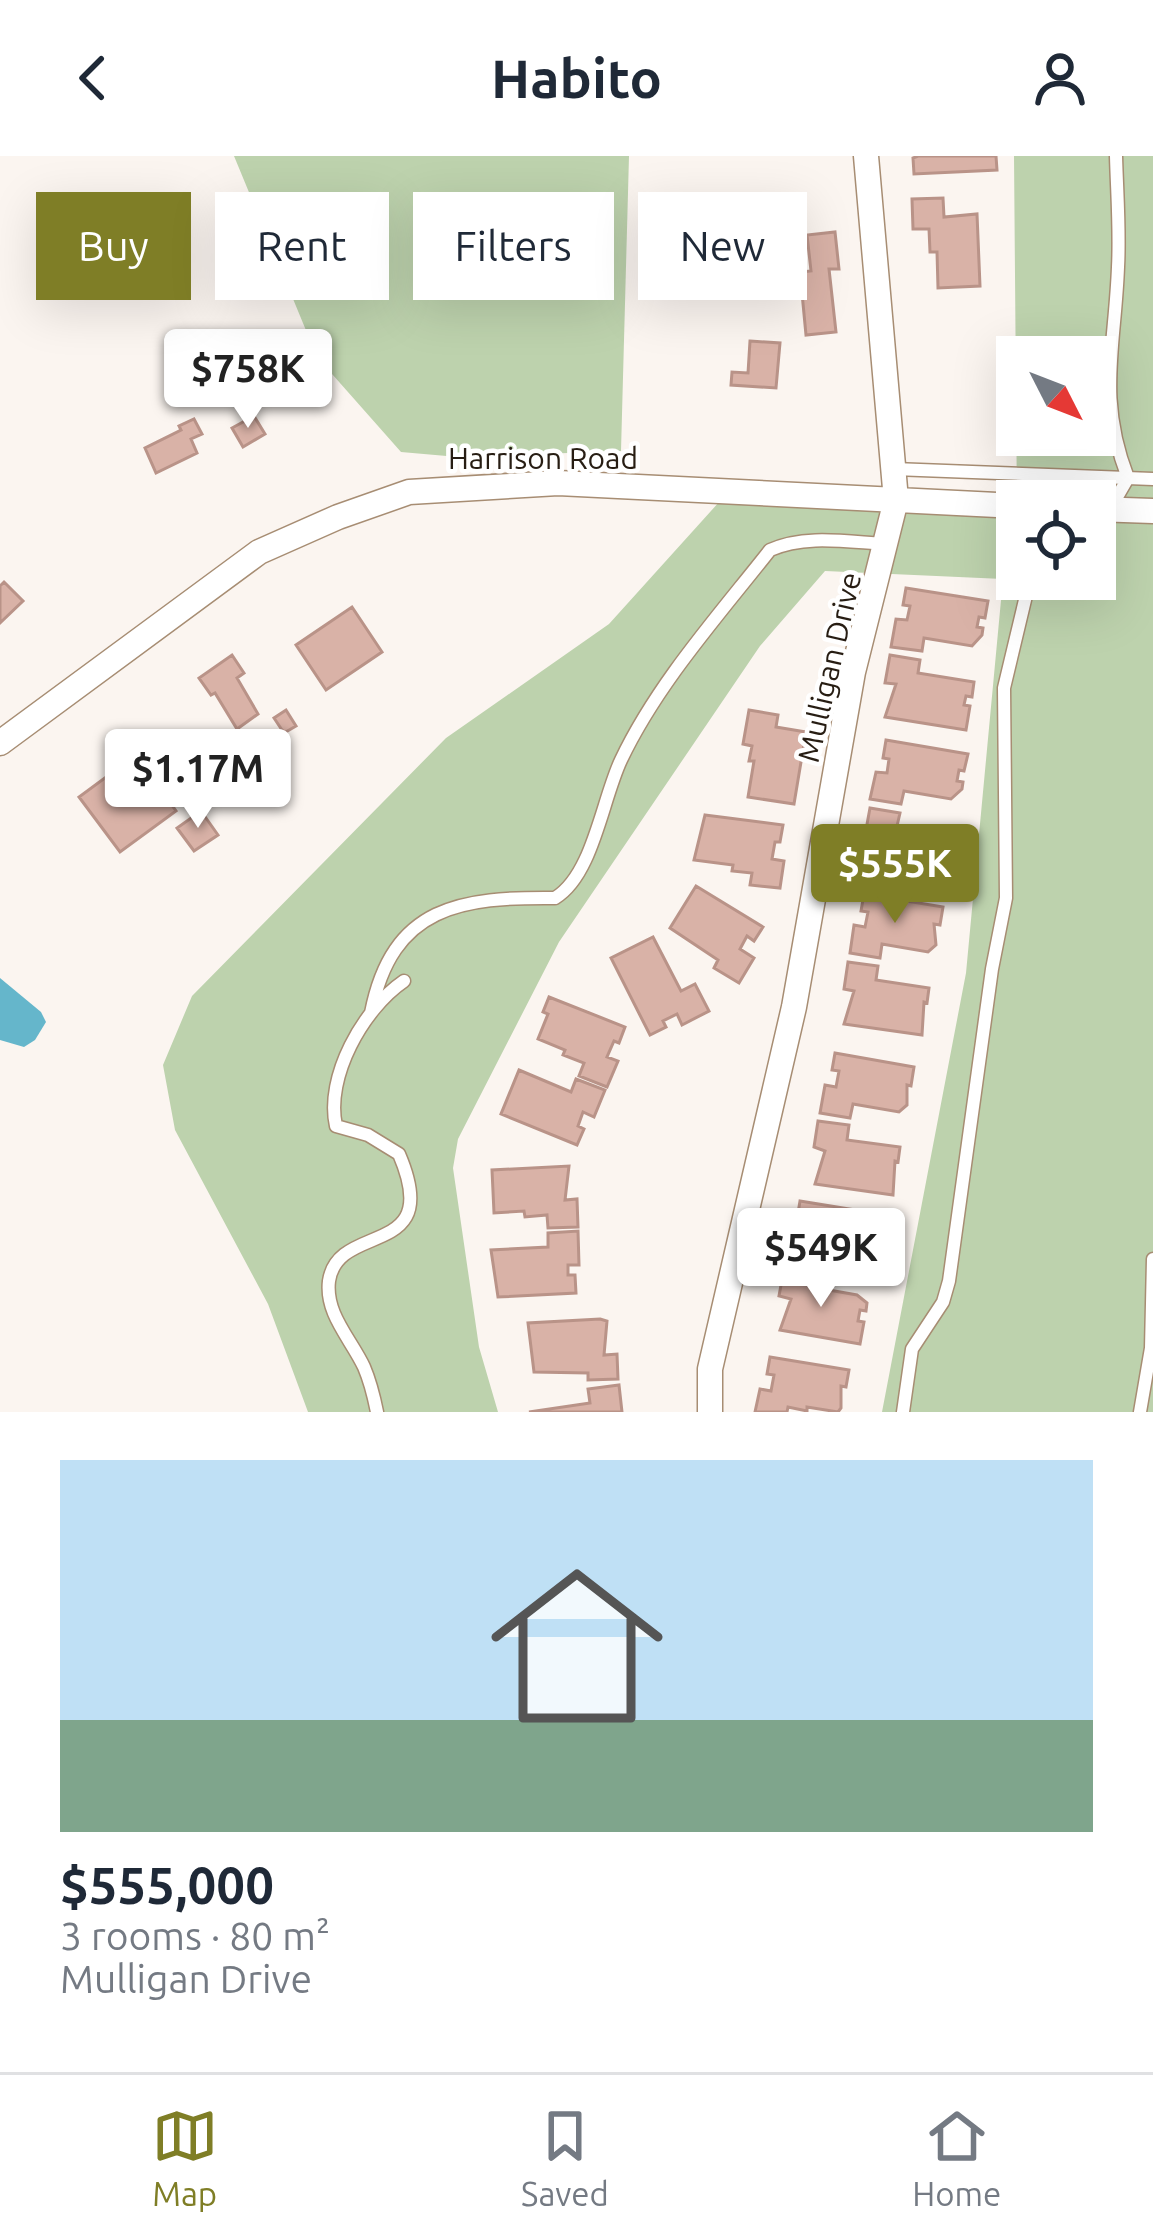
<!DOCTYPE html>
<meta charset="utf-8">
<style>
body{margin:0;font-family:Ubuntu,sans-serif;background:#f2f2f3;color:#1f2937;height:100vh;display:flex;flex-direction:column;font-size:45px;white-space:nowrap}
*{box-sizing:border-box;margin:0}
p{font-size:39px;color:#747a83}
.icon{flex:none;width:66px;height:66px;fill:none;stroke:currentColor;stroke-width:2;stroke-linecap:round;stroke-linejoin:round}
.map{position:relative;height:1256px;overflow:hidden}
.drawer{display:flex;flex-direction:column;background:#fff;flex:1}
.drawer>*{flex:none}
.banner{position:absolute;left:36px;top:36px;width:1083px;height:108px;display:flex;gap:24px}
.needle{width:78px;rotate:132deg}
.tools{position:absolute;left:996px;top:180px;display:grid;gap:24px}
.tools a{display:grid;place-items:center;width:120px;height:120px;border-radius:0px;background:#fff;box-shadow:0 12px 48px #0002;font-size:60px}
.price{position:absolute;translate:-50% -102px;padding:0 27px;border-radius:12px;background:#fff;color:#222;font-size:39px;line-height:78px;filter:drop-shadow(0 3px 6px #0008)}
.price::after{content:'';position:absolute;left:50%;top:72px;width:36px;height:27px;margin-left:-18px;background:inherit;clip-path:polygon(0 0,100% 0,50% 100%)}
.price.current{background:#7f7e26;color:#fff}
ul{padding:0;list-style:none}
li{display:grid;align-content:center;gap:24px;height:636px;padding:0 60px}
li+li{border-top:3px solid #e0e1e3}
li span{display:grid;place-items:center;height:372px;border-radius:0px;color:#555}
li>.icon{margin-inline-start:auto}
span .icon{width:216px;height:216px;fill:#fffc;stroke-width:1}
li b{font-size:51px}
.tag{padding:0 42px;border-radius:0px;background:#fff;box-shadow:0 12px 48px #0002;font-size:42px;line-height:108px}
.tag.current{background:#7f7e26;color:#fff}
header{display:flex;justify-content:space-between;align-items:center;height:156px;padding:0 60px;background:#fff;font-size:54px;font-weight:600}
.tab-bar{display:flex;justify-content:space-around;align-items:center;height:168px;border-top:3px solid #e0e1e3;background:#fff;font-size:33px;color:#747a83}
.tab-bar a{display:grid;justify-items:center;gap:6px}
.tab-bar .current{color:#7f7e26}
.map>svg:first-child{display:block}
</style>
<header><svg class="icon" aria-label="back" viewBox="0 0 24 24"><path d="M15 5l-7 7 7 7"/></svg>Habito<svg class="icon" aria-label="person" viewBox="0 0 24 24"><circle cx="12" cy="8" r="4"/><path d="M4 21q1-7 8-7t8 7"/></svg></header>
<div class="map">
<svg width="1153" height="1256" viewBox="0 0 1153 1256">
<rect width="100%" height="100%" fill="#fbf5f0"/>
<!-- green -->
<path fill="#bdd2ad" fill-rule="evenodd" d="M 234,0 L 629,0 L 621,295 L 458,301 L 401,296 L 317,201 Z
M 1014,0 L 1153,0 L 1153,1256 L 882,1256 L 966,817 L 1003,423 L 825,415 L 760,490 L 559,786 L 458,983 L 453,1012 L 479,1191 L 498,1256 L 308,1256 L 268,1148 L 175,974 L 163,909 L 192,840 L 446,582 L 609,468 L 720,345 L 1017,359 L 1017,423 L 1095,423 L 1095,345 L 1017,345 L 1017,356 ZM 1017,201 L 1095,201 L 1095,279 L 1017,279 Z"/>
<!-- water -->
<path fill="#65b6cb" d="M 0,822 L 41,856 L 46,866 L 35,884 L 24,891 L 0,884 Z"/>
<!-- building -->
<path fill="#d9b2a7" stroke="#b99388" stroke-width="3" d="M 918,0 L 996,0 L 997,14 L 914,18 L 913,2 Z
M 943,42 L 944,61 L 977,58 L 980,130 L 938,132 L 937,96 L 930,96 L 929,73 L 913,73 L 912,43 Z
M 835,76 L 839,113 L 829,113 L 836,176 L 806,179 L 800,116 L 811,115 L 807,79 Z
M 785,79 L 786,108 L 773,109 L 772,82 Z
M 750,185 L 780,187 L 776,232 L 731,229 L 732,216 L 748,217 Z
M 254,260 L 265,278 L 243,291 L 232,272 Z
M 194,263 L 202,278 L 191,283 L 197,297 L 156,317 L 145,292 L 181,274 L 179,270 Z
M 4,426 L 23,445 L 0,467 L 0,430 Z
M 906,432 L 988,445 L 985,462 L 979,461 L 977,471 L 983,472 L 982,479 L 972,490 L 924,482 L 922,495 L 891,491 L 896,463 L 907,464 L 910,450 L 903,449 Z
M 352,451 L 382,496 L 326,534 L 296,489 Z
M 232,499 L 244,517 L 237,522 L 258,558 L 237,573 L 215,537 L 211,539 L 199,522 Z
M 890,499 L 920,504 L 918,517 L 974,526 L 972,541 L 966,540 L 964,549 L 970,550 L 966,574 L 885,561 L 896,528 L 885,527 Z
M 286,554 L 296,570 L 284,577 L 274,562 Z
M 749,554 L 778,559 L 776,571 L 806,576 L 794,648 L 748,641 L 754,605 L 749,605 L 752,590 L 743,588 Z
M 886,584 L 968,598 L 964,615 L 959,614 L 957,625 L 963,626 L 962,633 L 951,643 L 904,635 L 901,648 L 870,643 L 876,616 L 887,617 L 889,603 L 883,602 Z
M 136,599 L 176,655 L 120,696 L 79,641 Z
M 870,652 L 900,657 L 897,670 L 954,679 L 951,693 L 946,692 L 944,702 L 949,703 L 945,727 L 865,713 L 868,697 L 873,698 L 876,681 L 865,679 Z
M 201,655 L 218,679 L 194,695 L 177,672 Z
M 705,659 L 783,669 L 780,686 L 775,686 L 772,703 L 784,705 L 780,732 L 750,729 L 752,717 L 732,715 L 733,709 L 694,704 Z
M 696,730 L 763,771 L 754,785 L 747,780 L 740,793 L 754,802 L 739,827 L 714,812 L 718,804 L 670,772 Z
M 864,738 L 943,751 L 940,769 L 934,768 L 936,789 L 928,796 L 882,788 L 880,802 L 850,797 L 854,769 L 865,771 L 868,756 L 861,755 Z
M 653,781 L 681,835 L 695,828 L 709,855 L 682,869 L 677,858 L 663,865 L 666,871 L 650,879 L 611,802 Z
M 848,806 L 878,810 L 876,824 L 929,832 L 927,847 L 924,846 L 922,879 L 844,868 L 854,835 L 844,833 Z
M 549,841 L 625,871 L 619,887 L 614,885 L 607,901 L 618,905 L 607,931 L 579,920 L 584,907 L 563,899 L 565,894 L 538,883 L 548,858 L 543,856 Z
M 835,897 L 914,911 L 911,930 L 907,929 L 907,949 L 899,956 L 853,948 L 850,962 L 820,957 L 825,929 L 836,931 L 839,915 L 832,914 Z
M 519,914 L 571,936 L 576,923 L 605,934 L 594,961 L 583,956 L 578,970 L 584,973 L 577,989 L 501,958 Z
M 818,965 L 849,969 L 847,984 L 900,991 L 898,1006 L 895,1005 L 893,1039 L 815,1028 L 825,995 L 814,991 Z
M 569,1010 L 565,1044 L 577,1043 L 578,1071 L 548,1072 L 547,1059 L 525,1061 L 524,1055 L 494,1057 L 492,1014 Z
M 800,1045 L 880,1058 L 877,1078 L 871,1078 L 873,1098 L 866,1104 L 818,1095 L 816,1110 L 785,1104 L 790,1076 L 801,1078 L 804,1064 L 797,1063 Z
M 578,1075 L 579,1109 L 568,1109 L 568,1119 L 575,1119 L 576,1137 L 498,1141 L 491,1094 L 548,1091 L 548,1077 Z
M 784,1113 L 815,1118 L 812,1131 L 857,1139 L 867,1147 L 866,1155 L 860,1154 L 858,1165 L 864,1166 L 860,1188 L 780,1174 L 791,1143 L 779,1140 Z
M 600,1163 L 607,1165 L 604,1199 L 617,1198 L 618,1223 L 588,1224 L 588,1217 L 534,1216 L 528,1167 Z
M 770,1201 L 849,1214 L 846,1231 L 841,1230 L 841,1252 L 838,1256 L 807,1251 L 807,1255 L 788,1251 L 787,1256 L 755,1256 L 760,1233 L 771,1235 L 774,1219 L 767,1218 Z
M 619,1229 L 622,1256 L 529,1256 L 590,1247 L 588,1233 Z"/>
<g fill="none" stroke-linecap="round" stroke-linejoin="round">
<!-- service casing -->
<g stroke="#a78d73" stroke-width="15">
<path id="service" d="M 894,313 L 1153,323
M 1095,379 L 1128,322 C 1097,242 1115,192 1118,111 C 1120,75 1117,37 1116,0
M 371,857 C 392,749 462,741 555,742 C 593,719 602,644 621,604 C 657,528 718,460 770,394 C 805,378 848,386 886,388
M 377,1256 C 374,1241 370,1225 364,1211 C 351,1183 325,1158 329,1125 C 338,1064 445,1105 399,998 L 368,979 L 336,970 C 325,921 363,853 404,825
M 903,1256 L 912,1193 L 943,1146 L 949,1125 L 992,813 L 1006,742 L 1004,532 L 1030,423
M 1140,1256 L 1151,1192 L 1153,1103"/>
</g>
<!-- minor casing -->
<g stroke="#a78d73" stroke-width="27">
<path id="minor" d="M 1095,353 L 1153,355
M 0,587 L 259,396 L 338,361 L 409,336 L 558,327 L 1017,350
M 710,1256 L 710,1213 L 794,851 L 853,516 L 896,344 L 866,0"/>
</g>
<!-- service -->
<use href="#service" stroke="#fff" stroke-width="12"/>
<!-- minor -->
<use href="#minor" stroke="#fff" stroke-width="24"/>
</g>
<g text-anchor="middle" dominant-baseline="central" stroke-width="9" stroke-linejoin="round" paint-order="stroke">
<!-- street labels -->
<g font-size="30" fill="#271d13" stroke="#fff">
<text x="543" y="302">Harrison Road</text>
<text transform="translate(829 511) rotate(-77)">Mulligan Drive</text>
</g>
</g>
</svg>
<div class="tools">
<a><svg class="needle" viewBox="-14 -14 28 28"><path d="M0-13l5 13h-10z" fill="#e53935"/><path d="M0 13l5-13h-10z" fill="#747a83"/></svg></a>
<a><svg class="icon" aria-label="locate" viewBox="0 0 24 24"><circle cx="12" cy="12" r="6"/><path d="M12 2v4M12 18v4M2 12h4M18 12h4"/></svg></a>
</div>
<b class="price" style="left:248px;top:275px">$758K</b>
<b class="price" style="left:198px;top:675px">$1.17M</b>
<b class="price current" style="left:895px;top:770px">$555K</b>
<b class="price" style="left:821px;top:1154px">$549K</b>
<div class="banner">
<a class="tag current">Buy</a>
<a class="tag">Rent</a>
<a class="tag">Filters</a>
<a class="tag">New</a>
</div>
</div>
<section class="drawer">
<ul>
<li><span style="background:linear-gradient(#bfe0f5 70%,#7fa58c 0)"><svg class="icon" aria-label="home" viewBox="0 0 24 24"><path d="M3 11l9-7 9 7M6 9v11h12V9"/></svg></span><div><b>$555,000</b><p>3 rooms · 80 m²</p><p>Mulligan Drive</p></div></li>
</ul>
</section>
<nav class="tab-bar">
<a class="current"><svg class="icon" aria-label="map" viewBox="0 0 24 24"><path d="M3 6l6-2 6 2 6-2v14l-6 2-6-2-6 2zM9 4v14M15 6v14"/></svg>Map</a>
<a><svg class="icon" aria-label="saved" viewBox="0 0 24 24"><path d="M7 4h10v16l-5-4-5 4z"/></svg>Saved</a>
<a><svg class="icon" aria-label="home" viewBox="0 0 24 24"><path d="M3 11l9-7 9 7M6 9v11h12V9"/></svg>Home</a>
</nav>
